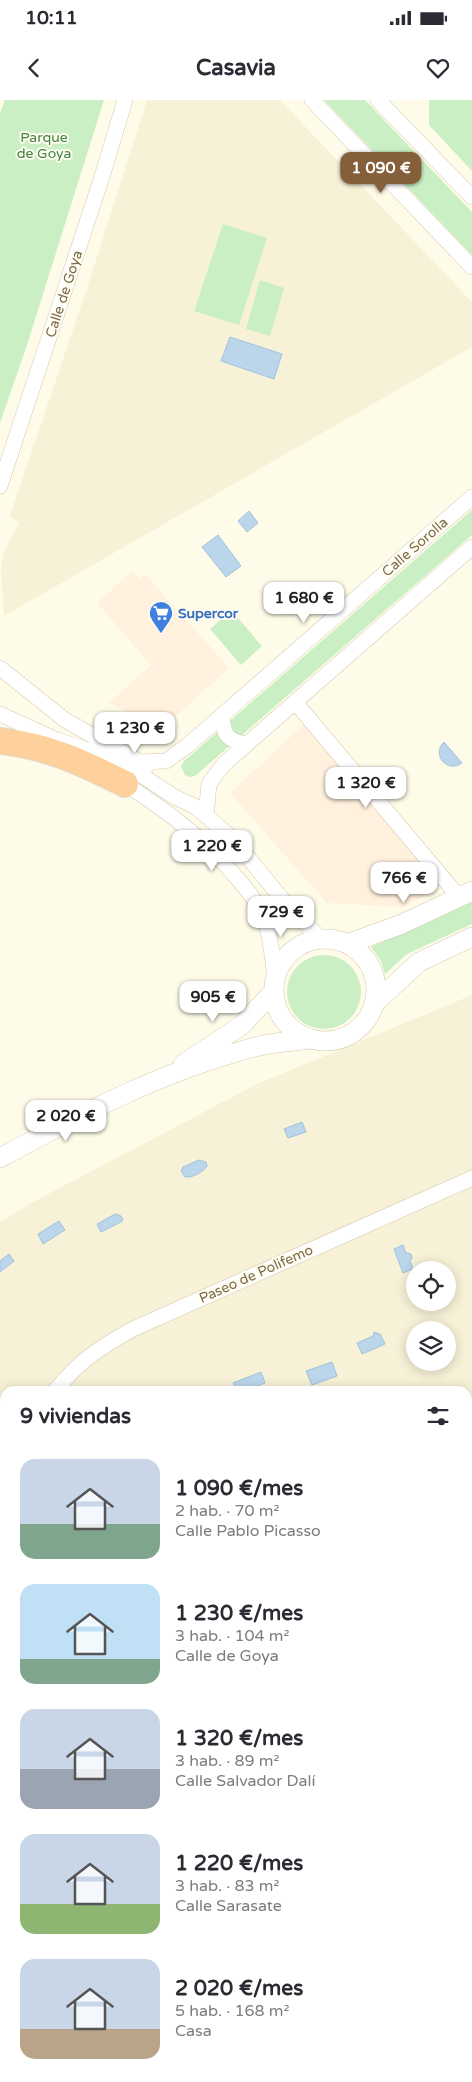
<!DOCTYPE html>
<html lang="es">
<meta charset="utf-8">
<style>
body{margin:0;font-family:"Varela Round",sans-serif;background:#f7f7f7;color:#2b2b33;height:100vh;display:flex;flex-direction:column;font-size:19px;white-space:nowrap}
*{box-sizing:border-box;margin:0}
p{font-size:16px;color:#7c7c81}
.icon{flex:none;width:28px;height:28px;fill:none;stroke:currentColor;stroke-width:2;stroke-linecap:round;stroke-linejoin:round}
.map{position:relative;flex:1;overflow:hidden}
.side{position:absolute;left:0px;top:1286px;width:472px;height:696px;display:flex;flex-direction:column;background:#fff;border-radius:15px 15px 0 0;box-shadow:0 2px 12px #0003}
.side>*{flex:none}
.tools{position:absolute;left:406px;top:1161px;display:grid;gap:10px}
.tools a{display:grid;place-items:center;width:50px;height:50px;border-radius:50%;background:#fff;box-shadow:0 2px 12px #0003;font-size:25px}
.price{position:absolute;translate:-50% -42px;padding:0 11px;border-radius:10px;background:#fff;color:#222;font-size:16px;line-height:32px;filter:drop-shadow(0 1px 2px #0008)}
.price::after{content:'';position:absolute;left:50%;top:30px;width:15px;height:11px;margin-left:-8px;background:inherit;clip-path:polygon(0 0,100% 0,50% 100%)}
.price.on{background:#855e3a;color:#fff}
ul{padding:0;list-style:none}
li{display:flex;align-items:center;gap:15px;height:125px;padding:0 20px}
li span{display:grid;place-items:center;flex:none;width:140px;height:100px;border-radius:15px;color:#555}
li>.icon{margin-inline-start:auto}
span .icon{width:60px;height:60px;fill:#fffc;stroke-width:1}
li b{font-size:21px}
h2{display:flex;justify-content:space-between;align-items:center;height:60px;padding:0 20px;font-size:21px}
.status{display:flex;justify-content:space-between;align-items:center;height:35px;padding:0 25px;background:#fff;direction:ltr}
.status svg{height:14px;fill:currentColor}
header{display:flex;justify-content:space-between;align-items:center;height:65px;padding:0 20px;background:#fff;font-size:22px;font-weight:700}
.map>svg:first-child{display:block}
</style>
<div class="status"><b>10:11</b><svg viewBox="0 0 49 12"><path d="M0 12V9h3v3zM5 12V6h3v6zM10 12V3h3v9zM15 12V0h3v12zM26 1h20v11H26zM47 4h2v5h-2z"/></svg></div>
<header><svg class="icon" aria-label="back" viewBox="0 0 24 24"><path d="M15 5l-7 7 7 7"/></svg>Casavia<svg class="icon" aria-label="heart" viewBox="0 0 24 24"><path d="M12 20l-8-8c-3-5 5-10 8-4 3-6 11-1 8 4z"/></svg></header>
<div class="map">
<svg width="472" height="1982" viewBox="0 0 472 1982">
<rect width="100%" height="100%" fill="#fefce9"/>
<!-- residential -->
<path fill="#f7f1d7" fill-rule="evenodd" d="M 147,0 L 280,0 L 472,202 L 472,247 L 4,516 L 1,472 L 3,454 L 19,422 L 10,416 L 88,185 Z
M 472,895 L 472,1675 L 468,1672 L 468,1291 L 5,1291 L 5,1671 L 0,1674 L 0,1122 L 31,1103 L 257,984 ZM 415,1170 L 448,1170 L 448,1202 L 415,1202 ZM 415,1230 L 448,1230 L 448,1262 L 415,1262 Z"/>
<!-- commercial -->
<path fill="#fff1dd" d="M 133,471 L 139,479 L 145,474 L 229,568 L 162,629 L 109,603 L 151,565 L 97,503 Z
M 304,624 L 438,782 L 435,791 L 402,807 L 327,803 L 230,693 Z"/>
<!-- medical -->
<path fill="#fde1db" d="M 5,1671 L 5,1978 L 468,1978 L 468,1672 L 472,1675 L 472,1982 L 0,1982 L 0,1674 Z"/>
<!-- green -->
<path fill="#caefc5" d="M 5,0 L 104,0 L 26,248 L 0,323 L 0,13 Z
M 324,0 L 365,0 L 472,112 L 472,155 Z
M 429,0 L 472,0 L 472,71 L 429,25 Z
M 223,124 L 267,138 L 239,225 L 194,211 Z
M 260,180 L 284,188 L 270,236 L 246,229 Z
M 472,410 L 472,435 L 195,676 L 190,677 L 185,675 L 181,667 L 184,661 Z
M 231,510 L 262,546 L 241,565 L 210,529 Z
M 472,802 L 472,824 L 407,854 L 385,874 L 381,861 L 371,847 Z
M287 892a37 37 0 1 1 74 0a37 37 0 1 1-74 0Z
M 5,1686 L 5,1978 L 335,1978 L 336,1982 L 0,1982 L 0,1688 Z"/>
<!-- water -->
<path fill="#bbd6eb" stroke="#a0c3de" d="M 230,237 L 282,254 L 274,279 L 221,261 Z
M 249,411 L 258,423 L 247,432 L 238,421 Z
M 218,435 L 241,466 L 226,477 L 202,447 Z
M 444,642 L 462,663 C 447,674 431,654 444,642 Z
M 302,1022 L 306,1032 L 288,1038 L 284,1029 Z
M 199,1060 L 206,1062 L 207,1066 C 204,1072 192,1078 185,1077 L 181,1071 L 183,1067 Z
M 115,1114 L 121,1116 L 123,1120 L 121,1122 L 101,1132 L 97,1124 Z
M 59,1121 L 65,1130 L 43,1144 L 38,1134 Z
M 403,1145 L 406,1153 L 411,1154 L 412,1158 L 410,1161 L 413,1169 L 403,1173 L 394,1149 Z
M 9,1154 L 14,1161 L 0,1172 L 0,1161 Z
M 374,1232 L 380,1234 L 385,1244 L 362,1254 L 357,1243 L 373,1236 Z
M 332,1262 L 337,1276 L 312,1285 L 306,1271 Z
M 261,1272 L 265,1283 L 244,1291 L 237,1291 L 233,1283 Z"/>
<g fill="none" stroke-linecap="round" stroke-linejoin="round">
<!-- minor casing -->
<g stroke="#d3c8ad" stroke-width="16">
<path id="minor" d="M 312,0 L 472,167
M 378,0 L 472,97
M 0,386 L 101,80 L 125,0
M 0,568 L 65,620 L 147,666
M 295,602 L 459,797
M 0,614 L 57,640 L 103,655 L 135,671 L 173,696 L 196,707 L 234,740 L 290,809 L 321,839
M 222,615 C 224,636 226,640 247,644
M 140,662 L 166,661 L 187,646 L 472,397
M 119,680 C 163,708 203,737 236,777 C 246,788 256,800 262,814 C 271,834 272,857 275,878
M 206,715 L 209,684 L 223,665 L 472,447
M 55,1291 C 79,1261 99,1248 133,1229 L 472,1078
M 0,1360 L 5,1353
M 0,1432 L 5,1445
M 0,1485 L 5,1475
M 468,1517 L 472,1519
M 0,1540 L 5,1536
M 0,1556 L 5,1553"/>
</g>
<!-- tertiary casing -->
<g stroke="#d3c8ad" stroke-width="20">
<path id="tertiary" d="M274 890a51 51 0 1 1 102 0a51 51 0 1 1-102 0Z
M 347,844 L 402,824 L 472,791
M 376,902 L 419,862 L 472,837
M 183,964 L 242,925 L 274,891
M 0,1058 C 85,1012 164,970 259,946 C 275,942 293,942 309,939"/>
</g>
<!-- motorway casing -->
<g stroke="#e0dbd3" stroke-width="28">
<path id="motorway" d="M 0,641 C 48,646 83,663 125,684"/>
</g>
<!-- minor -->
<use href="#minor" stroke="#fff" stroke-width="15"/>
<!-- tertiary -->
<use href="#tertiary" stroke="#fff" stroke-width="19"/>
<!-- motorway -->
<use href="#motorway" stroke="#fed09b" stroke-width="26"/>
</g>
<!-- icons -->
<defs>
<g id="supermarket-pin" transform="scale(1.25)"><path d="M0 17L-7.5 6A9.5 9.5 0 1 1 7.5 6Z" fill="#3f7fe0" stroke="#fffdf2"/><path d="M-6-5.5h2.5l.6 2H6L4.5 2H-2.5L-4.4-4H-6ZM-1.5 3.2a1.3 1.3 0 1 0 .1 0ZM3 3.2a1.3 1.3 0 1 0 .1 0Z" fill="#fff"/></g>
</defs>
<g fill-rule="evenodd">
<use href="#supermarket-pin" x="161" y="513"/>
</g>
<g text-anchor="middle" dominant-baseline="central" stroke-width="4" stroke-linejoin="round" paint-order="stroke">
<!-- park labels -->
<g font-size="14" fill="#40833f" stroke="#fffdf2">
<text x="44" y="37">Parque<tspan x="44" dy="16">de Goya</tspan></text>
</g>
<!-- street labels -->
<g font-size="14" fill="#7d6a49" stroke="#fffdf2">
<text transform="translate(64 194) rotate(-72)">Calle de Goya</text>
<text transform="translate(415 447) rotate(-41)">Calle Sorolla</text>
<text transform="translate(256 1174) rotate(-24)">Paseo de Polifemo</text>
</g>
<!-- shop labels -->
<g font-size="14" font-weight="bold" fill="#366cbe" stroke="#fffdf2" text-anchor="start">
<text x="178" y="513">Supercor</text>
</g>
</g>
</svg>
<div class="tools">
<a><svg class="icon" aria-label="locate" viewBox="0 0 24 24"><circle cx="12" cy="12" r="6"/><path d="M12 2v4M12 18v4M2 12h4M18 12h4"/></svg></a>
<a><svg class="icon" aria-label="layers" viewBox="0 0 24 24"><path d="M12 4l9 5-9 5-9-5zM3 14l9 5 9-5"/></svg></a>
</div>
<b class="price on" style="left:381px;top:94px">1 090 €</b>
<b class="price" style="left:304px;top:524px">1 680 €</b>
<b class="price" style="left:135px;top:654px">1 230 €</b>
<b class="price" style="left:366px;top:709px">1 320 €</b>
<b class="price" style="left:212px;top:772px">1 220 €</b>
<b class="price" style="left:404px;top:804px">766 €</b>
<b class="price" style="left:281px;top:838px">729 €</b>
<b class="price" style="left:213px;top:923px">905 €</b>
<b class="price" style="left:66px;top:1042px">2 020 €</b>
<section class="side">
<h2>9 viviendas<svg class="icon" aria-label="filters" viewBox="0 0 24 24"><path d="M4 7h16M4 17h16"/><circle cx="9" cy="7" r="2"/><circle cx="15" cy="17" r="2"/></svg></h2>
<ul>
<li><span style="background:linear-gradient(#c9d6e8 65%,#7fa58c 0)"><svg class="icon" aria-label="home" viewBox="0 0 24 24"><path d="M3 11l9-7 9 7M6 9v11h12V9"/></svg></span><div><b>1 090 €/mes</b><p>2 hab. · 70 m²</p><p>Calle Pablo Picasso</p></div></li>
<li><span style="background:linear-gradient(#bfe0f5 75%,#7fa58c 0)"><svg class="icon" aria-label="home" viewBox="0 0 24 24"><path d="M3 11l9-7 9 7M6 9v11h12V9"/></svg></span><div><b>1 230 €/mes</b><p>3 hab. · 104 m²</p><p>Calle de Goya</p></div></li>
<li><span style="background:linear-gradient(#c9d6e8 60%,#9aa5b1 0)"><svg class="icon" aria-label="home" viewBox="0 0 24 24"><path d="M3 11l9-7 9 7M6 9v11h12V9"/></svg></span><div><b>1 320 €/mes</b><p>3 hab. · 89 m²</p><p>Calle Salvador Dalí</p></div></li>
<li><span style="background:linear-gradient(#c9d6e8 70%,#8fb573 0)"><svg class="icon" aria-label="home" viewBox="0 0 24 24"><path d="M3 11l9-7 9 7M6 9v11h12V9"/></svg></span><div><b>1 220 €/mes</b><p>3 hab. · 83 m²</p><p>Calle Sarasate</p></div></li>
<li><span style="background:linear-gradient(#c9d6e8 70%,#b9a48a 0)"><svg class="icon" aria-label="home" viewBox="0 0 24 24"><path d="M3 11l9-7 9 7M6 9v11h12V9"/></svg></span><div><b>2 020 €/mes</b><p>5 hab. · 168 m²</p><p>Casa</p></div></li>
</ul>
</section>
</div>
